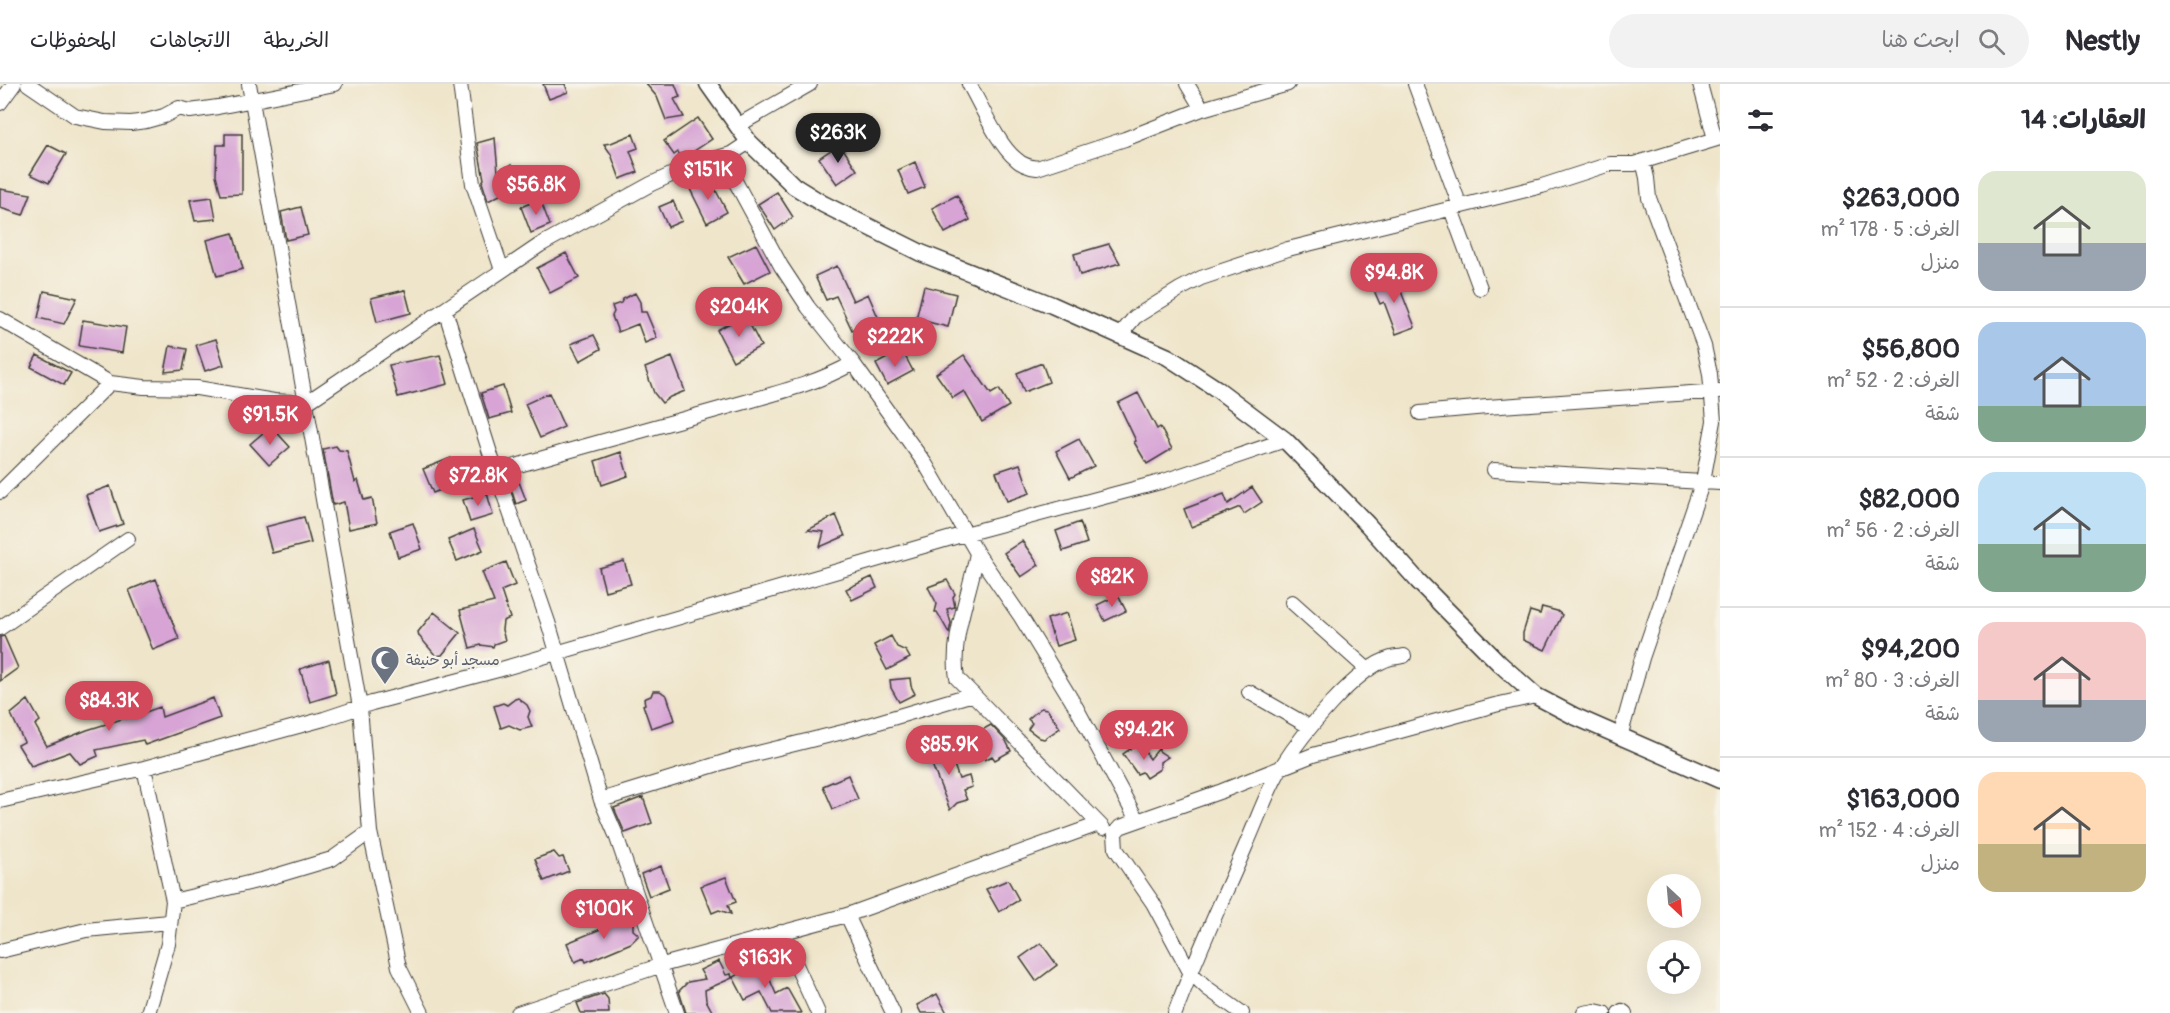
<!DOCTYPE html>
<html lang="ar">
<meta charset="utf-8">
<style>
body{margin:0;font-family:Pangolin,"Playpen Sans Arabic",sans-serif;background:#f2f2f3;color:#2b2b33;direction:rtl;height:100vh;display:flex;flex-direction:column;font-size:22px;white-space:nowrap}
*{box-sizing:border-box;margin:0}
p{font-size:20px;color:#7c7c81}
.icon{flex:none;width:33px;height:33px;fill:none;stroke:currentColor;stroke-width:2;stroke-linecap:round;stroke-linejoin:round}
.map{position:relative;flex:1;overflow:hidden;direction:ltr}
.side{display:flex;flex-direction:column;background:#fff;width:450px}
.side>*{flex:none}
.needle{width:39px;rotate:154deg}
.buttons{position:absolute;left:1647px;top:790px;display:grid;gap:12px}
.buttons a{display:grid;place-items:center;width:54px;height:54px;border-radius:50%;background:#fff;box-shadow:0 6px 24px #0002;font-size:30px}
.price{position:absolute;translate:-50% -51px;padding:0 14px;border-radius:21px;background:#d1495b;color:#fff;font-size:20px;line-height:39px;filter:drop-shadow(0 2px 3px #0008)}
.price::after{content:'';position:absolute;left:50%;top:36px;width:18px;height:14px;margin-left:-9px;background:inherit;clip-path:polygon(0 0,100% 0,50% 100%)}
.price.active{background:#222;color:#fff}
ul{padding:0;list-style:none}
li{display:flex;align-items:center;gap:18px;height:150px;padding:0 24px}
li+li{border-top:2px solid #e1e1e2}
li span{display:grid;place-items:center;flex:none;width:168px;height:120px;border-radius:18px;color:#555}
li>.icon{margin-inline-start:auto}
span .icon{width:72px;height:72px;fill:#fffc;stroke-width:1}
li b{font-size:26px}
h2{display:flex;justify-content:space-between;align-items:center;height:72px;padding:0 24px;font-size:26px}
header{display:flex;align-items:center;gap:36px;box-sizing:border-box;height:84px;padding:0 30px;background:#fff;border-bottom:2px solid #e1e1e2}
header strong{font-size:28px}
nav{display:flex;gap:33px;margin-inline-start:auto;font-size:21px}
.search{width:420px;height:54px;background:#f2f2f3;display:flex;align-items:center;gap:15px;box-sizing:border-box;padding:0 21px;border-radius:33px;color:#7c7c81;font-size:22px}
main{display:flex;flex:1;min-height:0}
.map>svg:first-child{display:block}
</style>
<header>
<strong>Nestly</strong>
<div class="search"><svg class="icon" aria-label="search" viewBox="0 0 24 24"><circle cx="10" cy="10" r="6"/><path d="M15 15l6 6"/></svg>ابحث هنا</div>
<nav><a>الخريطة</a><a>الاتجاهات</a><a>المحفوظات</a></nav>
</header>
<main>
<section class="side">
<h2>العقارات: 14<svg class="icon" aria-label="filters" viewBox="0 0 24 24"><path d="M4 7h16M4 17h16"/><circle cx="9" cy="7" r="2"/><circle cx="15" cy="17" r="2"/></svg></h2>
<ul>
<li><span style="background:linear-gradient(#dfe7d0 60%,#9aa5b1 0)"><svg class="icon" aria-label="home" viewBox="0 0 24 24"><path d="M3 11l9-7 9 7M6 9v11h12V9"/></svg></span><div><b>$263,000</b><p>الغرف: 5 · 178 m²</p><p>منزل</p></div></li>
<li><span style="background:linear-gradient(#a9c7e8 70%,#7fa58c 0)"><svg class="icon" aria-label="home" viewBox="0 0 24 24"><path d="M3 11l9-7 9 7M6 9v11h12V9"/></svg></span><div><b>$56,800</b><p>الغرف: 2 · 52 m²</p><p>شقة</p></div></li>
<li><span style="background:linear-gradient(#bfe0f5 60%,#7fa58c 0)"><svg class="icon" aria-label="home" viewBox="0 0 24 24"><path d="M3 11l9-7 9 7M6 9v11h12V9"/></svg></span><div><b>$82,000</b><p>الغرف: 2 · 56 m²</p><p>شقة</p></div></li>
<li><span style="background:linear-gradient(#f6c9c9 65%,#9aa5b1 0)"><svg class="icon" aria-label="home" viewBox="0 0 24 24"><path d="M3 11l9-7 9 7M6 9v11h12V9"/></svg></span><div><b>$94,200</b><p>الغرف: 3 · 80 m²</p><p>شقة</p></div></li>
<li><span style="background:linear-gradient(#ffd9b3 60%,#c2b280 0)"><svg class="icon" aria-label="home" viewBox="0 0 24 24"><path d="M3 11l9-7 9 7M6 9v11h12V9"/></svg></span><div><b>$163,000</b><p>الغرف: 4 · 152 m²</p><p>منزل</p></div></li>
</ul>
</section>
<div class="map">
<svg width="1720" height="929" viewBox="0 0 1720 929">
<rect width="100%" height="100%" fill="#f7f3e8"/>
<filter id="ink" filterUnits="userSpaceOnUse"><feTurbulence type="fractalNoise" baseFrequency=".0167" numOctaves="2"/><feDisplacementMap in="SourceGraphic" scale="12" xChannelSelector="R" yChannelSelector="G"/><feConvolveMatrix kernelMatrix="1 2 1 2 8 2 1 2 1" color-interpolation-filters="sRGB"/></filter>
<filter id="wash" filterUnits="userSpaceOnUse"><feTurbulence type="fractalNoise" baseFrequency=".008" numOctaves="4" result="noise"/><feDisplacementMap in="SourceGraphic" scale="24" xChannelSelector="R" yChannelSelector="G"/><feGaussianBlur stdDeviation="1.35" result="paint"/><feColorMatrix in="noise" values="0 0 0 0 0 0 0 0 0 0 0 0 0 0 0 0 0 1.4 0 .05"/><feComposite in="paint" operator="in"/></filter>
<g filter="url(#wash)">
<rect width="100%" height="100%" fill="#efe5ca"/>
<g id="blocks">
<!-- building -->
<path fill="#d7a4d5" d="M 543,0 L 565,0 L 568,8 L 549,15 Z
M 646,0 L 675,0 L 680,13 L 674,15 L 684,33 L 666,36 L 657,13 Z
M 698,34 L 712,55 L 682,75 L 678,68 L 674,71 L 664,57 Z
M 225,50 L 242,50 L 242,110 L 221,111 L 216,91 L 217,61 L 225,61 Z
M 633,50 L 638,64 L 630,67 L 638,88 L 620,95 L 611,70 L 604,60 L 611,59 Z
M 495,54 L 498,88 L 511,81 L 514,104 L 488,117 L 482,98 L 484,95 L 477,59 Z
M 840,60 L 857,86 L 837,100 L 819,74 Z
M 48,61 L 66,70 L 49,99 L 30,90 Z
M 915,78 L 925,103 L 908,110 L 898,86 Z
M 710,95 L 727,128 L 707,139 L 690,105 Z
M 0,105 L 31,110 L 23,131 L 0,124 Z
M 777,108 L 793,133 L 775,146 L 758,120 Z
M 957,111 L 970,136 L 945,149 L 932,124 Z
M 212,113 L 216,135 L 195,137 L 190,116 Z
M 540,115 L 550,141 L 531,149 L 521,123 Z
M 673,117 L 682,137 L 668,143 L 659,123 Z
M 301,123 L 308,151 L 286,156 L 281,128 Z
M 233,149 L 243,185 L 217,192 L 207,156 Z
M 756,160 L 770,187 L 744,200 L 728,173 Z
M 1109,160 L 1120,179 L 1080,191 L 1074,170 Z
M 566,169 L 579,194 L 550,209 L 537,184 Z
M 837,182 L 853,217 L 868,210 L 878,233 L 852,246 L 836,212 L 826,216 L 815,192 Z
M 1395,192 L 1415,243 L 1396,250 L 1384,218 L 1380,220 L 1372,202 Z
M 924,202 L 956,210 L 948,243 L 916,235 Z
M 405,206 L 411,229 L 377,238 L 371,214 Z
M 44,207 L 77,214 L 64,240 L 38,234 Z
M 635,209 L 640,218 L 641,228 L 646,228 L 657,254 L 645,259 L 638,240 L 618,248 L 612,232 L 614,228 L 612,222 L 621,219 L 623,215 Z
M 745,231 L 761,262 L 733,277 L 717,246 Z
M 83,236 L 126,243 L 122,269 L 79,262 Z
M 594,251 L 601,265 L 580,277 L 571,260 Z
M 216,255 L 224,281 L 205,287 L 196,261 Z
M 170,262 L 187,265 L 183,286 L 165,288 Z
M 902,266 L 913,287 L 887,301 L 876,280 Z
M 37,271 L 71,289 L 64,301 L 31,283 Z
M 440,271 L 448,300 L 398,313 L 389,281 Z
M 964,271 L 991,310 L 999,305 L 1009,322 L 982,338 L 964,307 L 953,314 L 936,290 Z
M 672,273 L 685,307 L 670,313 L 662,319 L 654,309 L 645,284 Z
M 1042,279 L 1049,298 L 1024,308 L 1017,289 Z
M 503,302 L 511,329 L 489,335 L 481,309 Z
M 549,309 L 564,343 L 540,354 L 525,320 Z
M 1138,309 L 1157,345 L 1160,343 L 1172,365 L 1147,380 L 1134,358 L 1136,357 L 1118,319 Z
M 251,322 L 280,326 L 275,341 L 248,333 Z
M 271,342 L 290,363 L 269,381 L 250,360 Z
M 1079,355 L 1094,382 L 1070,394 L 1056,367 Z
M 336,362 L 339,366 L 347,367 L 355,398 L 358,396 L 364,416 L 372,414 L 377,439 L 349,445 L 344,418 L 333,421 L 323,365 Z
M 621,368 L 628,392 L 602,401 L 595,377 Z
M 451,374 L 461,398 L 433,409 L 423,385 Z
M 1020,380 L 1030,409 L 1007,417 L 996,388 Z
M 519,398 L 526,416 L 516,420 L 510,402 Z
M 110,402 L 123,440 L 99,448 L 86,411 Z
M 1252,403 L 1262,418 L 1244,430 L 1240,423 L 1191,443 L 1184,425 L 1224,410 L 1228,420 Z
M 487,409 L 493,431 L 470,438 L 463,416 Z
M 836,431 L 845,452 L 820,463 L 824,448 L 808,446 Z
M 304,433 L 311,459 L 272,469 L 265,443 Z
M 1080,438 L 1087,459 L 1063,467 L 1056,447 Z
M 413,439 L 422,465 L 398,473 L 390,447 Z
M 474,445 L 483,466 L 457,477 L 448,456 Z
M 1022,457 L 1039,481 L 1021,493 L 1004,469 Z
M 624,477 L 631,500 L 605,507 L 599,484 Z
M 506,478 L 515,501 L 501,507 L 510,534 L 503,537 L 502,546 L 505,556 L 494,560 L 493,563 L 481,561 L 470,564 L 460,526 L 494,518 L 482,488 Z
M 872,493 L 877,504 L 852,516 L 846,505 Z
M 156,495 L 179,555 L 153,566 L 129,506 Z
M 947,496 L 955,510 L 953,513 L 955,523 L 947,525 L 951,539 L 949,549 L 937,528 L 935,528 L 937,520 L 928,503 Z
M 1118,511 L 1126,527 L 1105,537 L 1097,521 Z
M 1542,523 L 1557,527 L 1562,531 L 1545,566 L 1523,556 L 1523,549 L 1530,527 L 1540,530 Z
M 434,528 L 460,549 L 442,571 L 436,572 L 419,552 L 418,548 Z
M 1067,529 L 1075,556 L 1056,562 L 1047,535 Z
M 4,552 L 18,584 L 0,597 L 0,553 Z
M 891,552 L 897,563 L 906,567 L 910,574 L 887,586 L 874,561 Z
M 329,576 L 336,610 L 310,618 L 300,585 Z
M 910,594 L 911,602 L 915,610 L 899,618 L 891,604 L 890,596 Z
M 653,607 L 660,607 L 667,612 L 675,636 L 651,644 L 643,621 L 645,620 L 644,615 L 651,612 Z
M 213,614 L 220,634 L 145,661 L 143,656 L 96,666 L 98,672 L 80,680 L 70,668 L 31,682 L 18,661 L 24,658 L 11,630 L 28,616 L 40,637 L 35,641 L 47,662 L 87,646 L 125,634 L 126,635 L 160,623 L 162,633 Z
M 518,614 L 527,621 L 530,627 L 528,633 L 532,643 L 520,646 L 509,641 L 501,644 L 494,622 L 503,619 L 507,621 L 515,615 Z
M 1041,624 L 1047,625 L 1060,644 L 1044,655 L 1040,654 L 1028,645 L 1032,639 L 1028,635 Z
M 991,641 L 1006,657 L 1011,667 L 995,676 L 992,672 L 985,676 L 973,654 L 980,647 Z
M 1139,659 L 1150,675 L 1159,664 L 1159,667 L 1168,673 L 1160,678 L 1160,685 L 1146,694 L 1142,688 L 1137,690 L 1123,670 Z
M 947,661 L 959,695 L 969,692 L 972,703 L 963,706 L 967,716 L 957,719 L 950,726 L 927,668 Z
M 848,691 L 858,715 L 833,725 L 823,702 Z
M 643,713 L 652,739 L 625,749 L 614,724 Z
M 554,768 L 559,774 L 563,773 L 569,787 L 544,797 L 535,775 Z
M 661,782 L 669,804 L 649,812 L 641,790 Z
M 726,793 L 736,818 L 728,821 L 731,830 L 719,826 L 712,829 L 701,802 Z
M 1008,796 L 1019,816 L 999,828 L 986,805 Z
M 627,831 L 633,838 L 633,846 L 639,851 L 631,859 L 586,878 L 584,874 L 575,878 L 567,859 L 613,840 L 615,837 Z
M 1041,859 L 1057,881 L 1036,897 L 1020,874 Z
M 719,877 L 726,891 L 731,890 L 732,894 L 705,906 L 706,916 L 713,929 L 686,929 L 679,907 L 688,898 L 705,895 L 700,886 Z
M 762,877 L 776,910 L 787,904 L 801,929 L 772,929 L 761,908 L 745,916 L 733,893 L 741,889 L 745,884 Z
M 604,910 L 608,915 L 609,929 L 581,929 L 577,919 Z
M 937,910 L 947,929 L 921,929 L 917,921 Z"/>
</g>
</g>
<g filter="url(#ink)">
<use href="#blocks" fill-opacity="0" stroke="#3c3a36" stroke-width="1.5"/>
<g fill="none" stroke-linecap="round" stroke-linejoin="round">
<!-- minor casing -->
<g stroke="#3c3a36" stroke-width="16">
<path id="minor" d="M 28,0 L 75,32 L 105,38 L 131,39 L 146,37 L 164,32 L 179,24 L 190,27 L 218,23 L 335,0
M 249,0 L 360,623 L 370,748 L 399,883 L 422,929
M 460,0 L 473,100 L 502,186
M 969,0 C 981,21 998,61 1016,75 C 1022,81 1029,83 1037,84 L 1125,55 L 1202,25
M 1187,0 L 1202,25 L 1288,0
M 1415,0 L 1460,122
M 1700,0 L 1715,55
M 0,19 L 14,0
M 737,42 L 810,0
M 731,70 L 731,84 L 734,95 L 781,182 L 808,223 L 853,279 L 926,381 L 977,469 L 1021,533 L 1077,625 L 1137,736
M 1451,125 L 1480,204
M 445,226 L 496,388 L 548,538 L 601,716 L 616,751 L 677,929
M 0,235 L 110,299 L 144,303 L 197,304 L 274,317 L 306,319 L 540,161 L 651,100 L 693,81 L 731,70 L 749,58
M 1119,252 L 1135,233 L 1180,205 L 1201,194 L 1288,165 L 1542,102 L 1610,80 L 1634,80 L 1720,54
M 1420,329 L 1487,323 L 1720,307
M 1494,386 L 1720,399
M 496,388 C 573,364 650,345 727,323 C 769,311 815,301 853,279
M 0,408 L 110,299
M 977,469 C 970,511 950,553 957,594 L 1103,744
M 1292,518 L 1368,586
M 0,544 L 128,455
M 1249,608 L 1310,643
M 1620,653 L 1642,574 L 1703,397 L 1714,337 L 1710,290 L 1704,262 L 1649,114 L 1647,94 L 1643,77
M 144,684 L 173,817 L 168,860 L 148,929
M 601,716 L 734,675 L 855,645 L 973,610
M 0,717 L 144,684 L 324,635 L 372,619 L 498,586 L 965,450 L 1164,397 L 1285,356
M 173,817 L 265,795 L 332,775 L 370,748
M 847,831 L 893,929
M 781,848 L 818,929
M 0,867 L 86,846 L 169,838
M 518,929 L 662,881 L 847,831 L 1099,740
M 1175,929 C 1196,872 1222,817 1246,761 C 1257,737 1268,704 1282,682 C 1301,652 1356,583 1391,574 C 1395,573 1400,573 1404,572
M 1242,929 L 1207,904 L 1190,888 L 1153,819 L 1116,765 L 1115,749 L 1120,743 L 1222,707 L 1313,671 L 1495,621 L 1536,612
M 1584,929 L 1595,927 L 1604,929
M 1619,929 L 1622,927 L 1625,929"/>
</g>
<!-- major casing -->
<g stroke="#3c3a36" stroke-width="19">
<path id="major" d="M 708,0 L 749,58 L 794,102 L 823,120 L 921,169 L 1052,221 L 1168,273 L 1217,305 L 1285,356 L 1367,440 L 1418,497 L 1499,579 L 1536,612 L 1574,632 L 1720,696"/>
</g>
<!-- minor -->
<use href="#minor" stroke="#fff" stroke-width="14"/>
<!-- major -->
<use href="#major" stroke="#fff" stroke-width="16"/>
</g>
</g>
<!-- icons -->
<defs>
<g id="mosque-pin" transform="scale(1.5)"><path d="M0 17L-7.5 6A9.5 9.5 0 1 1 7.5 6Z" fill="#6b7280" stroke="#f7f3e8"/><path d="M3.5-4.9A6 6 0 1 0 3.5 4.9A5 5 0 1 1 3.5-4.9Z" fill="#fff"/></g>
</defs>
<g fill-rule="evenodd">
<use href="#mosque-pin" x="385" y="576"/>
</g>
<g text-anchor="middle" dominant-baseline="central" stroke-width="5" stroke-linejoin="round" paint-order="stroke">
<!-- worship labels -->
<g font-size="15" fill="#5b616d" stroke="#f7f3e8" text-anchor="start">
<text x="406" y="576">مسجد أبو حنيفة</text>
</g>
</g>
</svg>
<div class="buttons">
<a><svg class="needle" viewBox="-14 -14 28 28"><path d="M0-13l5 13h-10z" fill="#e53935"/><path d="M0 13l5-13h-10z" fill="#7c7c81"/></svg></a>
<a><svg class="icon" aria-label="locate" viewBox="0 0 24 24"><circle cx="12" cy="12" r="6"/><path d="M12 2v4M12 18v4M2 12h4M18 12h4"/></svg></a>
</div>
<b class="price active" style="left:838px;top:80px">$263K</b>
<b class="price" style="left:708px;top:117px">$151K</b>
<b class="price" style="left:536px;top:132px">$56.8K</b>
<b class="price" style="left:1394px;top:220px">$94.8K</b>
<b class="price" style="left:739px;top:254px">$204K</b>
<b class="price" style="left:895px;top:284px">$222K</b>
<b class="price" style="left:270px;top:362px">$91.5K</b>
<b class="price" style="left:478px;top:423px">$72.8K</b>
<b class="price" style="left:1112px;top:524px">$82K</b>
<b class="price" style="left:109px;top:648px">$84.3K</b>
<b class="price" style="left:1144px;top:677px">$94.2K</b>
<b class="price" style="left:949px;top:692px">$85.9K</b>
<b class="price" style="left:604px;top:856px">$100K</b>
<b class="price" style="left:765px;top:905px">$163K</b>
</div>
</main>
